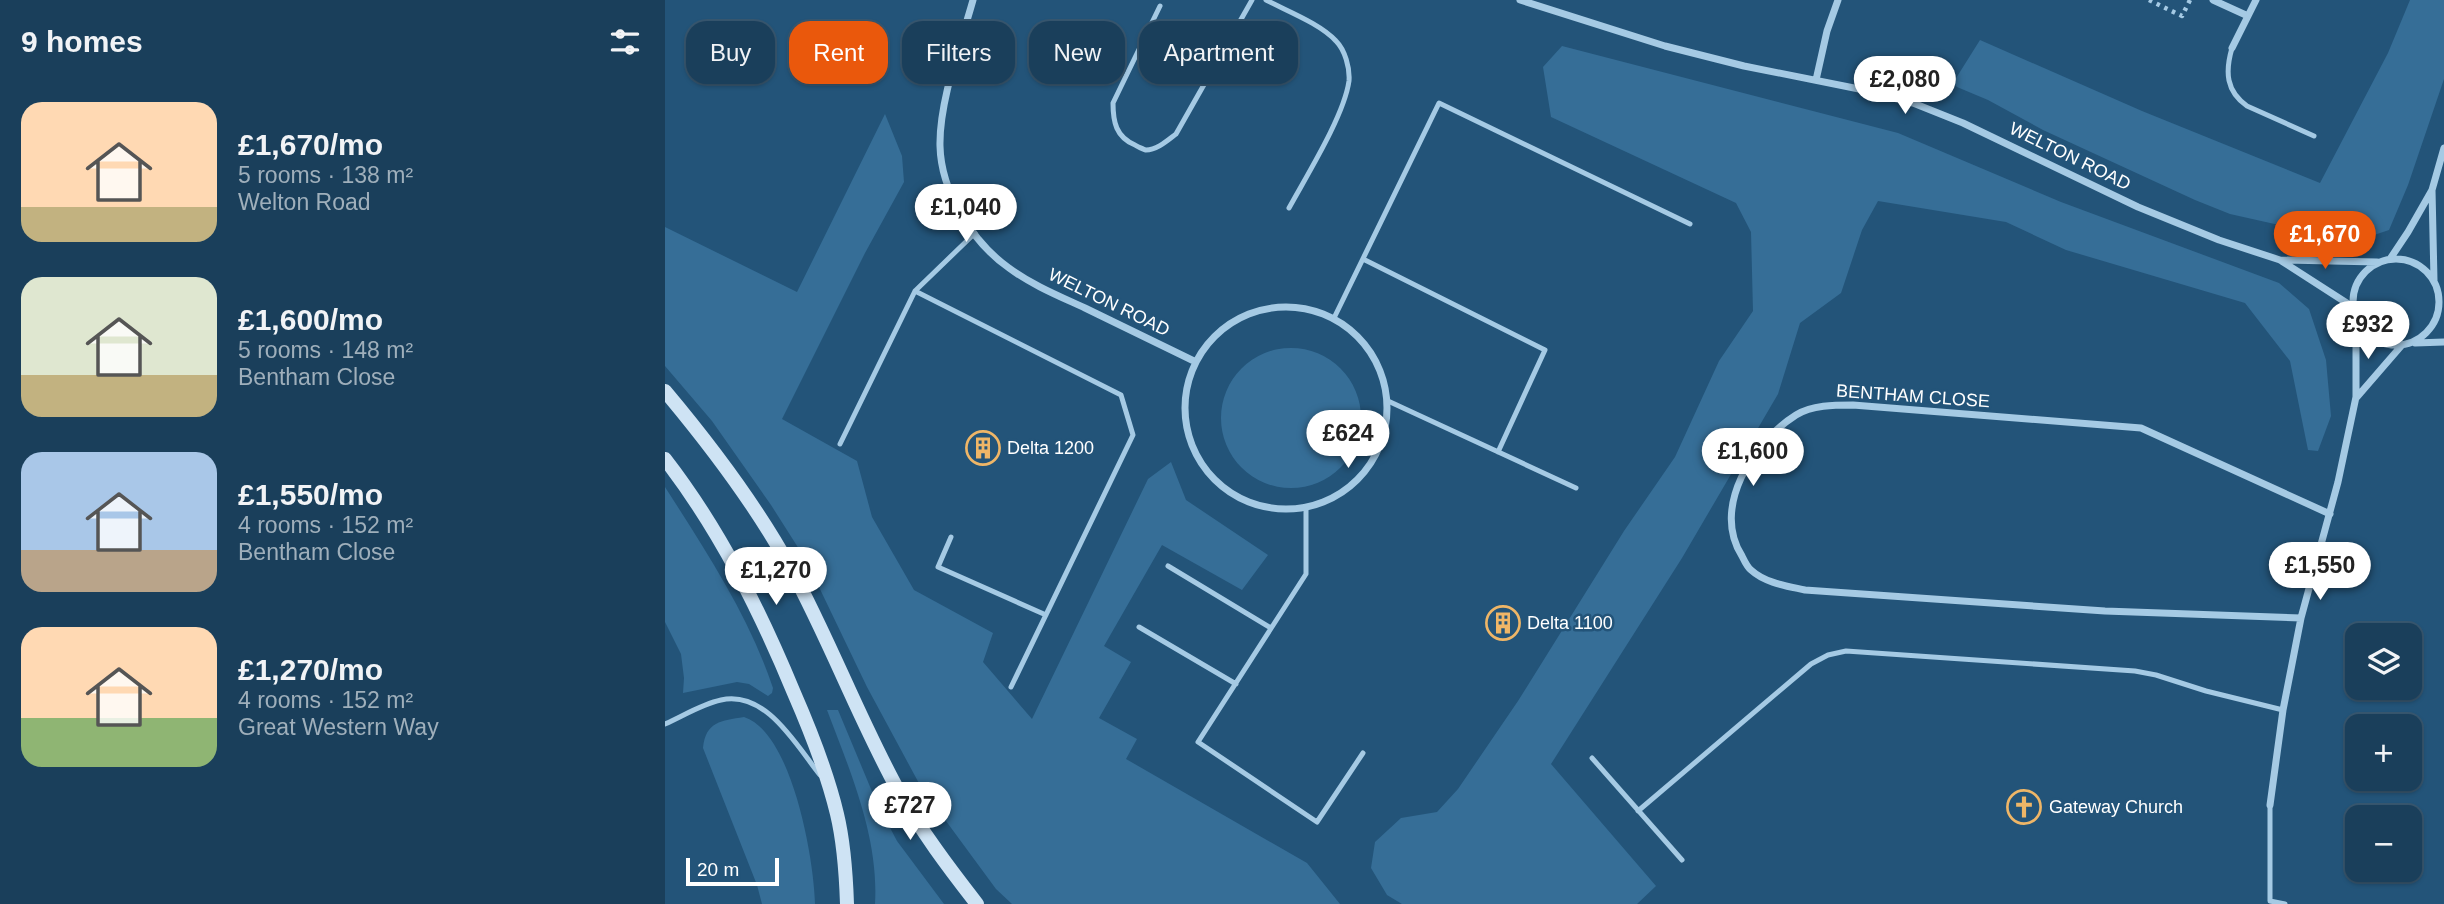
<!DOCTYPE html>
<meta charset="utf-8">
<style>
body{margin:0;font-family:Arial,sans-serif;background:#274a64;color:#f1f3f6;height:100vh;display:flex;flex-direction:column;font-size:26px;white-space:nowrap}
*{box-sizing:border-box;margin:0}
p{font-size:23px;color:#9fafbb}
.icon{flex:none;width:38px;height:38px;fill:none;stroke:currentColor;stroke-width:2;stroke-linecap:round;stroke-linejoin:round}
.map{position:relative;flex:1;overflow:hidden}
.side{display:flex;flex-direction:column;background:#1a3f5b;width:665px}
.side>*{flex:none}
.banner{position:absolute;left:21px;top:21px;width:665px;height:63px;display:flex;gap:14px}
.tools{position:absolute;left:1680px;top:623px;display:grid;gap:14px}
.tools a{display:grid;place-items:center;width:77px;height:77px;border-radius:14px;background:#1a3f5b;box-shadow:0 2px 5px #0004,0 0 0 2px #385871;font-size:35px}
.scale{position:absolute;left:21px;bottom:18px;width:93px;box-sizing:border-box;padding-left:7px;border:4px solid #fff;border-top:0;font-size:19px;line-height:24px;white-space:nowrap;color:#fff;-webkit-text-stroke:5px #235479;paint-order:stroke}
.price{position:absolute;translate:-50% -60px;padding:0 16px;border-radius:24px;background:#fff;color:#222;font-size:23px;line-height:46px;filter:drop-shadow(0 2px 4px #0008)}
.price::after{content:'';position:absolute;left:50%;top:42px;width:21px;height:16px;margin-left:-10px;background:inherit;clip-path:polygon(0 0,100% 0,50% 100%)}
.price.active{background:#ea580c;color:#fff}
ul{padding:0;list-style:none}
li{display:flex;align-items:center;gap:21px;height:175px;padding:0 21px}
li span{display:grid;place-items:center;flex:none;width:196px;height:140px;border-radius:21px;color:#555}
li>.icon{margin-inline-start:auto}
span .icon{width:84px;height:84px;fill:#fffc;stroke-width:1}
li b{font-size:30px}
h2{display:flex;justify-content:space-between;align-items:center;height:84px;padding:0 21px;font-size:30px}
.chip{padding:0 24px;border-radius:21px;background:#1a3f5b;box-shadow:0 2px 5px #0004,0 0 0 2px #385871;font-size:24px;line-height:63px}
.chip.active{background:#ea580c;color:#fff}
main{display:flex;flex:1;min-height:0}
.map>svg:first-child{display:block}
</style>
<main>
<section class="side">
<h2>9 homes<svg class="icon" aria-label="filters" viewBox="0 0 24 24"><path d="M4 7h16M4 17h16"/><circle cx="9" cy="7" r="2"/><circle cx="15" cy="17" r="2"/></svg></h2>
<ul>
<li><span style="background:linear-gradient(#ffd9b3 75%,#c2b280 0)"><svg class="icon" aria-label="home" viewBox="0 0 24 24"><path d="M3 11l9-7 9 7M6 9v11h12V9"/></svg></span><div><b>£1,670/mo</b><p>5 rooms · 138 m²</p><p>Welton Road</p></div></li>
<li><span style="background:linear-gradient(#dfe7d0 70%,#c2b280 0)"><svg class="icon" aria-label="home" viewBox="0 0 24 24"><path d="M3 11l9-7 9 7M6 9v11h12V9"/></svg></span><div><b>£1,600/mo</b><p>5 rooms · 148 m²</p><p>Bentham Close</p></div></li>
<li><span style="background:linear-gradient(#a9c7e8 70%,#b9a48a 0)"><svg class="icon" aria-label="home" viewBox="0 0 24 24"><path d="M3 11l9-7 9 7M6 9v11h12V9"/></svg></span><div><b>£1,550/mo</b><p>4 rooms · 152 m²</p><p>Bentham Close</p></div></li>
<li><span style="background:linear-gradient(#ffd9b3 65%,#8fb573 0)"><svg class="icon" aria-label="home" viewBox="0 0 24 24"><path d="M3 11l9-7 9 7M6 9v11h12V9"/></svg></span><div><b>£1,270/mo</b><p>4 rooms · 152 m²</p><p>Great Western Way</p></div></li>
</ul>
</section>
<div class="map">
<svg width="1779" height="904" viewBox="0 0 1779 904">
<rect width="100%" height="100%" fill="#235479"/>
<!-- green -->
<path fill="#366e97" d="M 1745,0 L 1779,0 L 1779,79 L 1743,185 L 1724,230 L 1706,236 L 1627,228 L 1565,214 L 1530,200 L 1378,130 L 1323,100 L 1292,87 L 1288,83 L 1315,40 L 1477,111 L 1655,183 L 1723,53 Z
M 897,46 L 1233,133 L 1396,202 L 1614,283 L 1644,309 L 1661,360 L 1666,416 L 1653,451 L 1643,450 L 1625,361 L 1580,303 L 1401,250 L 1341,222 L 1213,201 L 1197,230 L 1176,293 L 1135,323 L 1113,394 L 1017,558 L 886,764 L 991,886 L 972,904 L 737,904 L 722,895 L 706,868 L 710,842 L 736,818 L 772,812 L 793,789 L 853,701 L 959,531 L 1010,457 L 1054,361 L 1088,311 L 1086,232 L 1071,203 L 886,117 L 878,67 Z
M 220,114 L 237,156 L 239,182 L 200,253 L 117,419 L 192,461 L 207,517 L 249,590 L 328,633 L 318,662 L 367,719 L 483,479 L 506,462 L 521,500 L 603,555 L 577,590 L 497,545 L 439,646 L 466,662 L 434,718 L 472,739 L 461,759 L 642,863 L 675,904 L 347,904 L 331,889 L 256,787 L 202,687 L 141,560 L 106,505 L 47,421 L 0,366 L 0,227 L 132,292 Z
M556 418a70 70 0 1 1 140 0a70 70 0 1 1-140 0Z
M 0,487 C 41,551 84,616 108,688 L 107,693 L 103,696 L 84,684 L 72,682 L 18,693 L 19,678 L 16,654 L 0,622 Z
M 162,710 L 173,710 L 211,801 L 232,841 L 279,904 L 210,904 C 214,837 185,771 162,710 Z
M 79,717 C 127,732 149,859 150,904 L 97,904 L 92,885 L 38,748 C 41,721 56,721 79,717 Z"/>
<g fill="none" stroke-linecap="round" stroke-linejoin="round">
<!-- path -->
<path stroke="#a5cae4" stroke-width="4.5" stroke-dasharray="3.5 5" stroke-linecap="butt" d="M 1484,0 L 1517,16 L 1525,0"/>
<!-- service -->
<path stroke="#a5cae4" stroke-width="5" d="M 601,0 C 622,11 656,24 671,41 C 680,50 685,68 684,81 C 679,116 642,175 624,208
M 495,6 L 448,103 C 448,122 451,137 470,145 C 471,146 480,150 481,150 C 492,150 503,140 511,134 L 587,0
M 1567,48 C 1560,72 1561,91 1582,106 L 1649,136
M 698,259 L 880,350 L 833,452
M 250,291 L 456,395 L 468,435 L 346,687
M 669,318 L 774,103 L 1025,224
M 723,401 L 911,488
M 175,444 L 250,291 L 310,233
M 641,508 L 641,574 L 533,742 L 652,822 L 698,753
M 286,537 L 273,567 L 381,615
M 503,566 L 606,628
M 474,627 L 571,684
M 0,724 C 18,716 37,704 56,700 C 101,690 131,745 155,775
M 927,758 L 1017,860
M 1605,805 L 1605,901 L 1620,904
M 973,811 L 1146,664 L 1163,655 L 1181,651 L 1470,671 L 1491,675 L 1541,691 L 1618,710"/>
<!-- minor -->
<path stroke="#a5cae4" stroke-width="7" d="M 308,0 C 296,43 274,102 275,146 C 276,191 307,242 344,268 C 367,285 394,296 420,308 C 457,326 494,344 531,362
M 855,0 L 1000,46 L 1079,66 L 1194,89 L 1248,103 L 1298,123 L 1473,207 L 1554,240 L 1615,260 L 1688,307
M 1548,0 L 1583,16
M 1567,48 L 1591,0
M 1151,80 L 1162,31 L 1173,0
M 1767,190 L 1769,280
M1688 302a43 43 0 1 1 86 0a43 43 0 1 1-86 0Z
M 1725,259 L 1743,232 L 1767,190 L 1779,148
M 1615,260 L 1712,262
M520 408a101 101 0 1 1 202 0a101 101 0 1 1-202 0Z
M 1750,343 L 1779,342
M 1692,397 L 1737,345
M 1636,618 L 1440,611 L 1140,590 C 1122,586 1100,583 1086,570 C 1082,567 1079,560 1077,556 C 1046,508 1088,442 1131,415 C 1147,405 1169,405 1188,405 L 1476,428 L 1665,514
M 1605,805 L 1618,710 L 1636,618 L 1673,482 L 1691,397 L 1691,319"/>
<!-- secondary -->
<path stroke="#cee3f4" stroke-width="14" d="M 0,391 C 47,447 91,505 126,569 C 165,641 194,719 233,790 C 256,831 284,868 312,904
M 0,459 C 55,530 95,611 129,693 C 146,732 162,772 172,814 C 179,843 181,874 182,904"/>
</g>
<!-- icons -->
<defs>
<g id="building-ring" transform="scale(1.75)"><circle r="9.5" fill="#235479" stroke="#efb667" stroke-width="1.5"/><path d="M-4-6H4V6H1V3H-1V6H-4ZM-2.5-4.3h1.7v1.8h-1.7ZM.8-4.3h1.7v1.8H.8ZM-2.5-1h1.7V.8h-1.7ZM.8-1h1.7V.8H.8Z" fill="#efb667"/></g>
<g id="church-ring" transform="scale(1.75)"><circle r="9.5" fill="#235479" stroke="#efb667" stroke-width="1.5"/><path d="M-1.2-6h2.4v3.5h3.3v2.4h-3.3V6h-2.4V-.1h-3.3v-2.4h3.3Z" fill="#efb667"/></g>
</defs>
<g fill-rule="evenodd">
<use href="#building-ring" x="318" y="448"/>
<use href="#building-ring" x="838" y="623"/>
<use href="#church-ring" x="1359" y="807"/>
</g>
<g text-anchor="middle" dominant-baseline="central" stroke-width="5" stroke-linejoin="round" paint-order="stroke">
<!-- street labels -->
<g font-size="18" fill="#fff" stroke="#235479">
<text transform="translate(1405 156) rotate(26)">WELTON ROAD</text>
<text transform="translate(444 302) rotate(26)">WELTON ROAD</text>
<text transform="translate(1248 396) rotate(4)">BENTHAM CLOSE</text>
</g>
<!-- poi labels -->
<g font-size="18" fill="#fff" stroke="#235479" text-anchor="start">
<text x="342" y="448">Delta 1200</text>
<text x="862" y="623">Delta 1100</text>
<text x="1384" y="807">Gateway Church</text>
</g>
</g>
</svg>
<div class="tools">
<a><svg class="icon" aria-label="layers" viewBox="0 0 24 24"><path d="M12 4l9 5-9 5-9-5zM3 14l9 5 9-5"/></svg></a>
<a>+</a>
<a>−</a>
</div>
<div class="scale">20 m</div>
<b class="price" style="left:1240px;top:116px">£2,080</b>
<b class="price" style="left:301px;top:244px">£1,040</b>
<b class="price active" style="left:1660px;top:271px">£1,670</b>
<b class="price" style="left:1703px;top:361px">£932</b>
<b class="price" style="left:683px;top:470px">£624</b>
<b class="price" style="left:1088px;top:488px">£1,600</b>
<b class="price" style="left:1655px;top:602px">£1,550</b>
<b class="price" style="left:111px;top:607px">£1,270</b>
<b class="price" style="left:245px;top:842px">£727</b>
<div class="banner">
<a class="chip">Buy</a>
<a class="chip active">Rent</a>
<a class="chip">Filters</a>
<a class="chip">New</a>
<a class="chip">Apartment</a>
</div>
</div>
</main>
